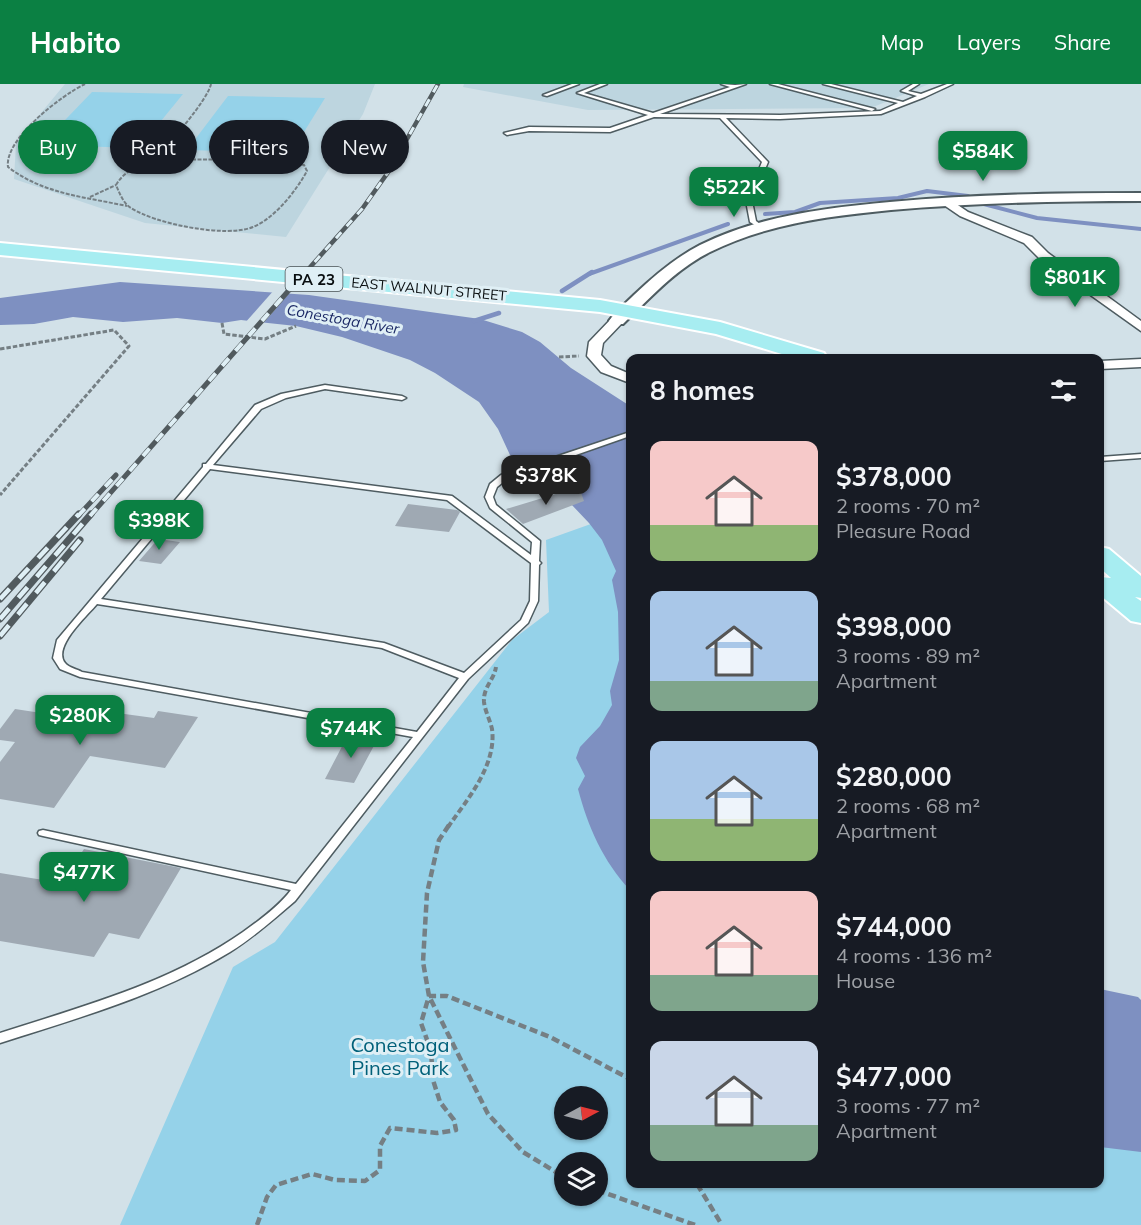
<!DOCTYPE html>
<meta charset="utf-8">
<style>
body{margin:0;font-family:Mulish,sans-serif;background:#242831;color:#f1f3f6;height:100vh;display:flex;flex-direction:column;font-size:22px;white-space:nowrap}
*{box-sizing:border-box;margin:0}
p{font-size:20px;color:#9ea1a6}
.icon{flex:none;width:33px;height:33px;fill:none;stroke:currentColor;stroke-width:2;stroke-linecap:round;stroke-linejoin:round}
.map{position:relative;flex:1;overflow:hidden}
.details{position:absolute;left:626px;top:270px;width:478px;height:834px;display:flex;flex-direction:column;background:#171b24;border-radius:12px;box-shadow:0 2px 4px #0004}
.details>*{flex:none}
.top-card{position:absolute;left:18px;top:36px;width:518px;height:54px;display:flex;gap:12px}
.needle{width:39px;rotate:83deg}
.fabs{position:absolute;left:554px;top:1002px;display:grid;gap:12px}
.fabs a{display:grid;place-items:center;width:54px;height:54px;border-radius:50%;background:#171b24;box-shadow:0 2px 4px #0004;font-size:30px}
.price{position:absolute;translate:-50% -51px;padding:0 14px;border-radius:12px;background:#0b8043;color:#fff;font-size:20px;line-height:39px;filter:drop-shadow(0 2px 3px #0008)}
.price::after{content:'';position:absolute;left:50%;top:36px;width:18px;height:14px;margin-left:-9px;background:inherit;clip-path:polygon(0 0,100% 0,50% 100%)}
.price.selected{background:#222;color:#fff}
ul{padding:0;list-style:none}
li{display:flex;align-items:center;gap:18px;height:150px;padding:0 24px}
li span{display:grid;place-items:center;flex:none;width:168px;height:120px;border-radius:12px;color:#555}
li>.icon{margin-inline-start:auto}
span .icon{width:72px;height:72px;fill:#fffc;stroke-width:1}
li b{font-size:26px}
h2{display:flex;justify-content:space-between;align-items:center;height:72px;padding:0 24px;font-size:26px}
.chip{padding:0 21px;border-radius:27px;background:#171b24;box-shadow:0 2px 4px #0004;font-size:21px;line-height:54px}
.chip.selected{background:#0b8043;color:#fff}
header{display:flex;align-items:center;gap:36px;box-sizing:border-box;height:84px;padding:0 30px;background:#0b8043;color:#fff}
header strong{font-size:28px}
nav{display:flex;gap:33px;margin-inline-start:auto;font-size:21px}
.map>svg:first-child{display:block}
</style>
<header>
<strong>Habito</strong>
<nav><a>Map</a><a>Layers</a><a>Share</a></nav>
</header>
<div class="map">
<svg width="1141" height="1141" viewBox="0 0 1141 1141">
<rect width="100%" height="100%" fill="#d2e1e8"/>
<!-- built -->
<path fill="#bdd5df" d="M 65,0 L 375,0 L 363,30 L 286,153 L 145,139 L 14,95 L 16,59 Z
M 464,0 L 929,0 L 871,24 L 588,26 L 463,3 Z"/>
<!-- green -->
<path fill="#95d2e9" fill-rule="evenodd" d="M 92,8 L 183,10 L 139,64 L 41,61 Z
M 228,12 L 325,14 L 291,69 L 187,66 Z
M 630,426 L 630,1100 L 1100,1100 L 1100,966 L 1141,976 L 1141,1141 L 120,1141 L 233,883 L 275,858 L 512,556 L 549,528 L 546,456 ZM 564,1012 L 597,1012 L 597,1046 L 564,1046 ZM 564,1078 L 597,1078 L 597,1112 L 564,1112 Z"/>
<!-- water -->
<path fill="#7e90c1" d="M 120,198 L 309,211 L 480,235 L 522,248 L 540,258 L 571,284 L 630,322 L 630,806 C 603,777 588,743 578,705 L 585,692 L 576,674 L 580,663 L 600,642 L 612,621 L 610,607 L 619,576 L 618,528 L 612,496 L 616,487 L 602,456 L 589,439 L 571,420 L 510,371 L 498,345 L 479,318 L 435,289 L 410,276 L 342,253 L 296,242 L 241,236 L 222,239 L 177,234 L 123,238 L 73,233 L 34,240 L 0,241 L 0,214 Z
M 1100,905 L 1138,913 L 1141,916 L 1141,1068 L 1100,1063 Z"/>
<!-- pier -->
<path fill="#d2e1e8" d="M 275,205 L 292,206 L 261,242 L 244,240 Z"/>
<g fill="none" stroke-linecap="round" stroke-linejoin="round">
<!-- stream-far1 -->
<path stroke="#7e90c1" stroke-width="4" d="M 976,118 L 1037,134 L 1141,145
M 765,130 L 795,128 L 820,119 L 898,114 L 927,107 L 968,112
M 589,190 L 728,140"/>
<!-- stream -->
<path stroke="#7e90c1" stroke-width="4.5" d="M 562,207 L 592,188
M 474,237 L 499,229"/>
</g>
<!-- building -->
<path fill="#9fa9b3" d="M 579,403 L 584,417 L 523,440 L 506,425 Z
M 408,420 L 457,426 L 460,428 L 449,448 L 395,442 Z
M 158,455 L 180,458 L 161,480 L 139,477 Z
M 76,612 L 117,618 L 110,628 L 154,634 L 158,627 L 198,633 L 165,684 L 90,672 L 54,724 L 0,715 L 0,678 L 15,658 L 0,656 L 0,645 L 15,625 L 61,632 Z
M 348,651 L 377,656 L 354,699 L 325,695 Z
M 84,765 L 181,784 L 139,855 L 109,849 L 94,873 L 0,857 L 0,789 L 62,799 Z"/>
<g fill="none" stroke-linecap="round" stroke-linejoin="round">
<!-- service casing -->
<g stroke="#4e5c61" stroke-width="3">
<path id="service" d="M 572,0 L 579,0 L 547,12 L 543,11 Z
M 600,0 L 607,0 L 584,9 L 653,29 L 730,3 L 721,0 L 735,1 L 746,0 L 660,30 L 780,31 L 880,27 L 898,19 L 823,0 L 831,0 L 903,18 L 917,12 L 901,7 L 913,0 L 919,0 L 908,7 L 921,10 L 947,0 L 953,0 L 925,13 L 881,30 L 780,35 L 726,34 L 768,78 L 752,117 L 756,137 L 764,143 L 761,145 L 750,138 L 746,117 L 762,78 L 720,34 L 654,33 L 610,48 L 529,47 L 507,51 L 504,49 L 529,43 L 610,44 L 648,31 L 577,9 Z
M 770,0 L 778,0 L 875,25 L 872,27 Z
M 325,301 L 402,312 L 406,314 L 402,316 L 325,305 L 286,314 L 261,325 L 213,381 L 452,412 L 531,471 L 532,458 L 490,424 L 485,413 L 490,400 L 501,391 L 630,348 L 630,352 L 507,395 L 497,403 L 493,413 L 496,421 L 540,457 L 539,477 L 541,479 L 539,481 L 538,517 L 528,539 L 468,595 L 295,817 C 274,835 254,853 230,868 C 160,911 78,934 0,959 L 0,949 C 84,922 170,899 243,848 C 260,836 279,822 291,806 L 43,752 L 39,751 L 38,749 L 39,747 L 43,746 L 296,800 L 413,653 L 80,593 L 60,585 L 53,574 L 57,556 L 203,383 L 203,380 L 206,380 L 255,321 L 281,310 ZM 210,385 L 447,416 L 531,479 L 530,517 L 521,536 L 464,589 L 384,559 L 101,515 ZM 97,520 L 382,564 L 459,594 L 417,648 L 82,588 C 77,585 69,584 65,579 C 52,563 87,532 97,520 Z
M 1141,370 L 1141,374 L 1100,377 L 1100,373 Z"/>
</g>
<!-- minor casing -->
<g stroke="#4e5c61" stroke-width="3">
<path id="minor" d="M 941,115 L 949,115 L 968,128 L 1032,153 L 1048,169 L 1141,237 L 1141,247 L 1040,175 L 1024,159 L 960,132 L 941,119 Z
M 617,233 L 624,237 L 603,259 L 601,271 L 611,282 L 630,290 L 630,299 L 601,288 L 587,272 L 589,258 L 612,234 Z
M 1141,275 L 1141,283 L 1100,285 L 1100,277 Z"/>
</g>
<!-- tertiary casing -->
<g stroke="#4e5c61" stroke-width="4">
<path id="tertiary" d="M 1141,109 L 1141,117 C 1057,117 974,119 891,126 C 829,132 766,140 710,168 C 676,185 650,214 623,240 L 611,240 L 609,237 C 616,227 626,219 634,211 C 654,192 675,174 700,161 C 758,132 825,124 890,118 C 973,110 1057,109 1141,109 Z"/>
</g>
<!-- primary casing -->
<g stroke="#fff" stroke-width="4">
<path id="primary" d="M 0,159 L 600,216 L 720,238 L 824,269 L 827,274 L 795,274 L 716,250 L 600,228 L 0,171 Z
M 1100,463 L 1109,465 L 1141,492 L 1141,514 L 1135,513 L 1141,517 L 1141,539 L 1131,537 L 1100,511 L 1100,493 L 1111,494 L 1100,484 Z"/>
</g>
<!-- path-far3 -->
<path stroke="#757f84" stroke-width="2" stroke-dasharray="4 1.5" stroke-linecap="butt" d="M 85,0 C 62,11 4,55 8,83 C 43,110 85,113 127,122
M 148,76 L 265,75 L 304,81 L 307,87 C 296,107 275,134 253,143 C 225,154 156,140 131,124 C 123,119 120,110 116,101 C 126,84 142,82 157,70 C 170,60 208,15 211,0
M 90,113 L 116,101"/>
<!-- path-far2 -->
<path stroke="#757f84" stroke-width="3" stroke-dasharray="4.5 2" stroke-linecap="butt" d="M 222,239 L 224,250 L 265,255 L 296,242
M 0,265 L 114,246 L 129,262 L 0,411
M 559,273 L 579,272"/>
<!-- path-far1 -->
<path stroke="#757f84" stroke-width="4" stroke-dasharray="6 3" stroke-linecap="butt" d="M 448,743 C 467,716 497,681 492,645 C 490,636 485,627 484,618 C 483,603 494,596 496,583"/>
<!-- path -->
<path stroke="#757f84" stroke-width="4.5" stroke-dasharray="8 4" stroke-linecap="butt" d="M 449,741 L 439,756 L 427,809 L 423,878 L 429,912 L 488,1030 L 523,1068 L 564,1093
M 697,1100 L 722,1141
M 597,1106 L 695,1141
M 257,1141 L 267,1113 L 276,1101 L 312,1090 L 335,1096 L 365,1097 L 380,1086 L 380,1062 L 390,1044 L 437,1049 L 456,1046 L 454,1036 L 440,1018 L 433,996 L 431,967 L 421,939 L 429,912 L 447,912 L 550,953 L 630,995"/>
<!-- service -->
<use href="#service" fill="#fff" fill-rule="evenodd"/>
<!-- minor -->
<use href="#minor" fill="#fff" fill-rule="evenodd"/>
<!-- tertiary -->
<use href="#tertiary" fill="#fff" fill-rule="evenodd"/>
<!-- primary -->
<use href="#primary" fill="#a7edf1" fill-rule="evenodd"/>
<!-- rail-far2 casing -->
<g stroke="#515a5e" stroke-width="4.5">
<path id="rail-far2" d="M 304,190 L 362,125 L 389,87 L 438,0"/>
</g>
<!-- rail-far1 casing -->
<g stroke="#515a5e" stroke-width="5">
<path id="rail-far1" d="M 78,432 L 116,391
M 90,432 L 305,188"/>
</g>
<!-- rail casing -->
<g stroke="#515a5e" stroke-width="7">
<path id="rail" d="M 0,515 L 79,430
M 0,535 L 91,430
M 0,552 L 80,456"/>
</g>
<!-- rail-far2 -->
<use href="#rail-far2" stroke="#dfeff5" stroke-width="3" stroke-dasharray="8" stroke-linecap="butt"/>
<!-- rail-far1 -->
<use href="#rail-far1" stroke="#dfeff5" stroke-width="4" stroke-dasharray="10" stroke-linecap="butt"/>
<!-- rail -->
<use href="#rail" stroke="#dfeff5" stroke-width="4.5" stroke-dasharray="14" stroke-linecap="butt"/>
</g>
<g text-anchor="middle" dominant-baseline="central" stroke-width="6" stroke-linejoin="round" paint-order="stroke">
<!-- far-street labels -->
<g font-size="14" fill="#080d0f" stroke="#dfeff5">
<text transform="translate(429 205) rotate(5)">EAST WALNUT STREET</text>
</g>
<!-- shield labels -->
<rect fill="#dfeff5" stroke="#485154" stroke-width="1.5" x="285.5" y="183" width="57" height="24" rx="4.5"/>
<g font-size="15" font-weight="bold" fill="#080d0f">
<text x="314" y="195">PA 23</text>
</g>
<!-- far-water labels -->
<g font-size="15" font-style="italic" fill="#1c2a66" stroke="#dfeff5">
<text transform="translate(343 235) rotate(10)">Conestoga River</text>
</g>
<!-- near-park labels -->
<g font-size="20" fill="#006079" stroke="#dfeff5">
<text x="400" y="960">Conestoga<tspan x="400" dy="23">Pines Park</tspan></text>
</g>
</g>
</svg>
<div class="fabs">
<a><svg class="needle" viewBox="-14 -14 28 28"><path d="M0-13l5 13h-10z" fill="#e53935"/><path d="M0 13l5-13h-10z" fill="#9ea1a6"/></svg></a>
<a><svg class="icon" aria-label="layers" viewBox="0 0 24 24"><path d="M12 4l9 5-9 5-9-5zM3 14l9 5 9-5"/></svg></a>
</div>
<b class="price" style="left:983px;top:98px">$584K</b>
<b class="price" style="left:734px;top:134px">$522K</b>
<b class="price" style="left:1075px;top:224px">$801K</b>
<b class="price selected" style="left:546px;top:422px">$378K</b>
<b class="price" style="left:159px;top:467px">$398K</b>
<b class="price" style="left:80px;top:662px">$280K</b>
<b class="price" style="left:351px;top:675px">$744K</b>
<b class="price" style="left:84px;top:819px">$477K</b>
<div class="top-card">
<a class="chip selected">Buy</a>
<a class="chip">Rent</a>
<a class="chip">Filters</a>
<a class="chip">New</a>
</div>
<section class="details">
<h2>8 homes<svg class="icon" aria-label="filters" viewBox="0 0 24 24"><path d="M4 7h16M4 17h16"/><circle cx="9" cy="7" r="2"/><circle cx="15" cy="17" r="2"/></svg></h2>
<ul>
<li><span style="background:linear-gradient(#f6c9c9 70%,#8fb573 0)"><svg class="icon" aria-label="home" viewBox="0 0 24 24"><path d="M3 11l9-7 9 7M6 9v11h12V9"/></svg></span><div><b>$378,000</b><p>2 rooms · 70 m²</p><p>Pleasure Road</p></div></li>
<li><span style="background:linear-gradient(#a9c7e8 75%,#7fa58c 0)"><svg class="icon" aria-label="home" viewBox="0 0 24 24"><path d="M3 11l9-7 9 7M6 9v11h12V9"/></svg></span><div><b>$398,000</b><p>3 rooms · 89 m²</p><p>Apartment</p></div></li>
<li><span style="background:linear-gradient(#a9c7e8 65%,#8fb573 0)"><svg class="icon" aria-label="home" viewBox="0 0 24 24"><path d="M3 11l9-7 9 7M6 9v11h12V9"/></svg></span><div><b>$280,000</b><p>2 rooms · 68 m²</p><p>Apartment</p></div></li>
<li><span style="background:linear-gradient(#f6c9c9 70%,#7fa58c 0)"><svg class="icon" aria-label="home" viewBox="0 0 24 24"><path d="M3 11l9-7 9 7M6 9v11h12V9"/></svg></span><div><b>$744,000</b><p>4 rooms · 136 m²</p><p>House</p></div></li>
<li><span style="background:linear-gradient(#c9d6e8 70%,#7fa58c 0)"><svg class="icon" aria-label="home" viewBox="0 0 24 24"><path d="M3 11l9-7 9 7M6 9v11h12V9"/></svg></span><div><b>$477,000</b><p>3 rooms · 77 m²</p><p>Apartment</p></div></li>
</ul>
</section>
</div>
